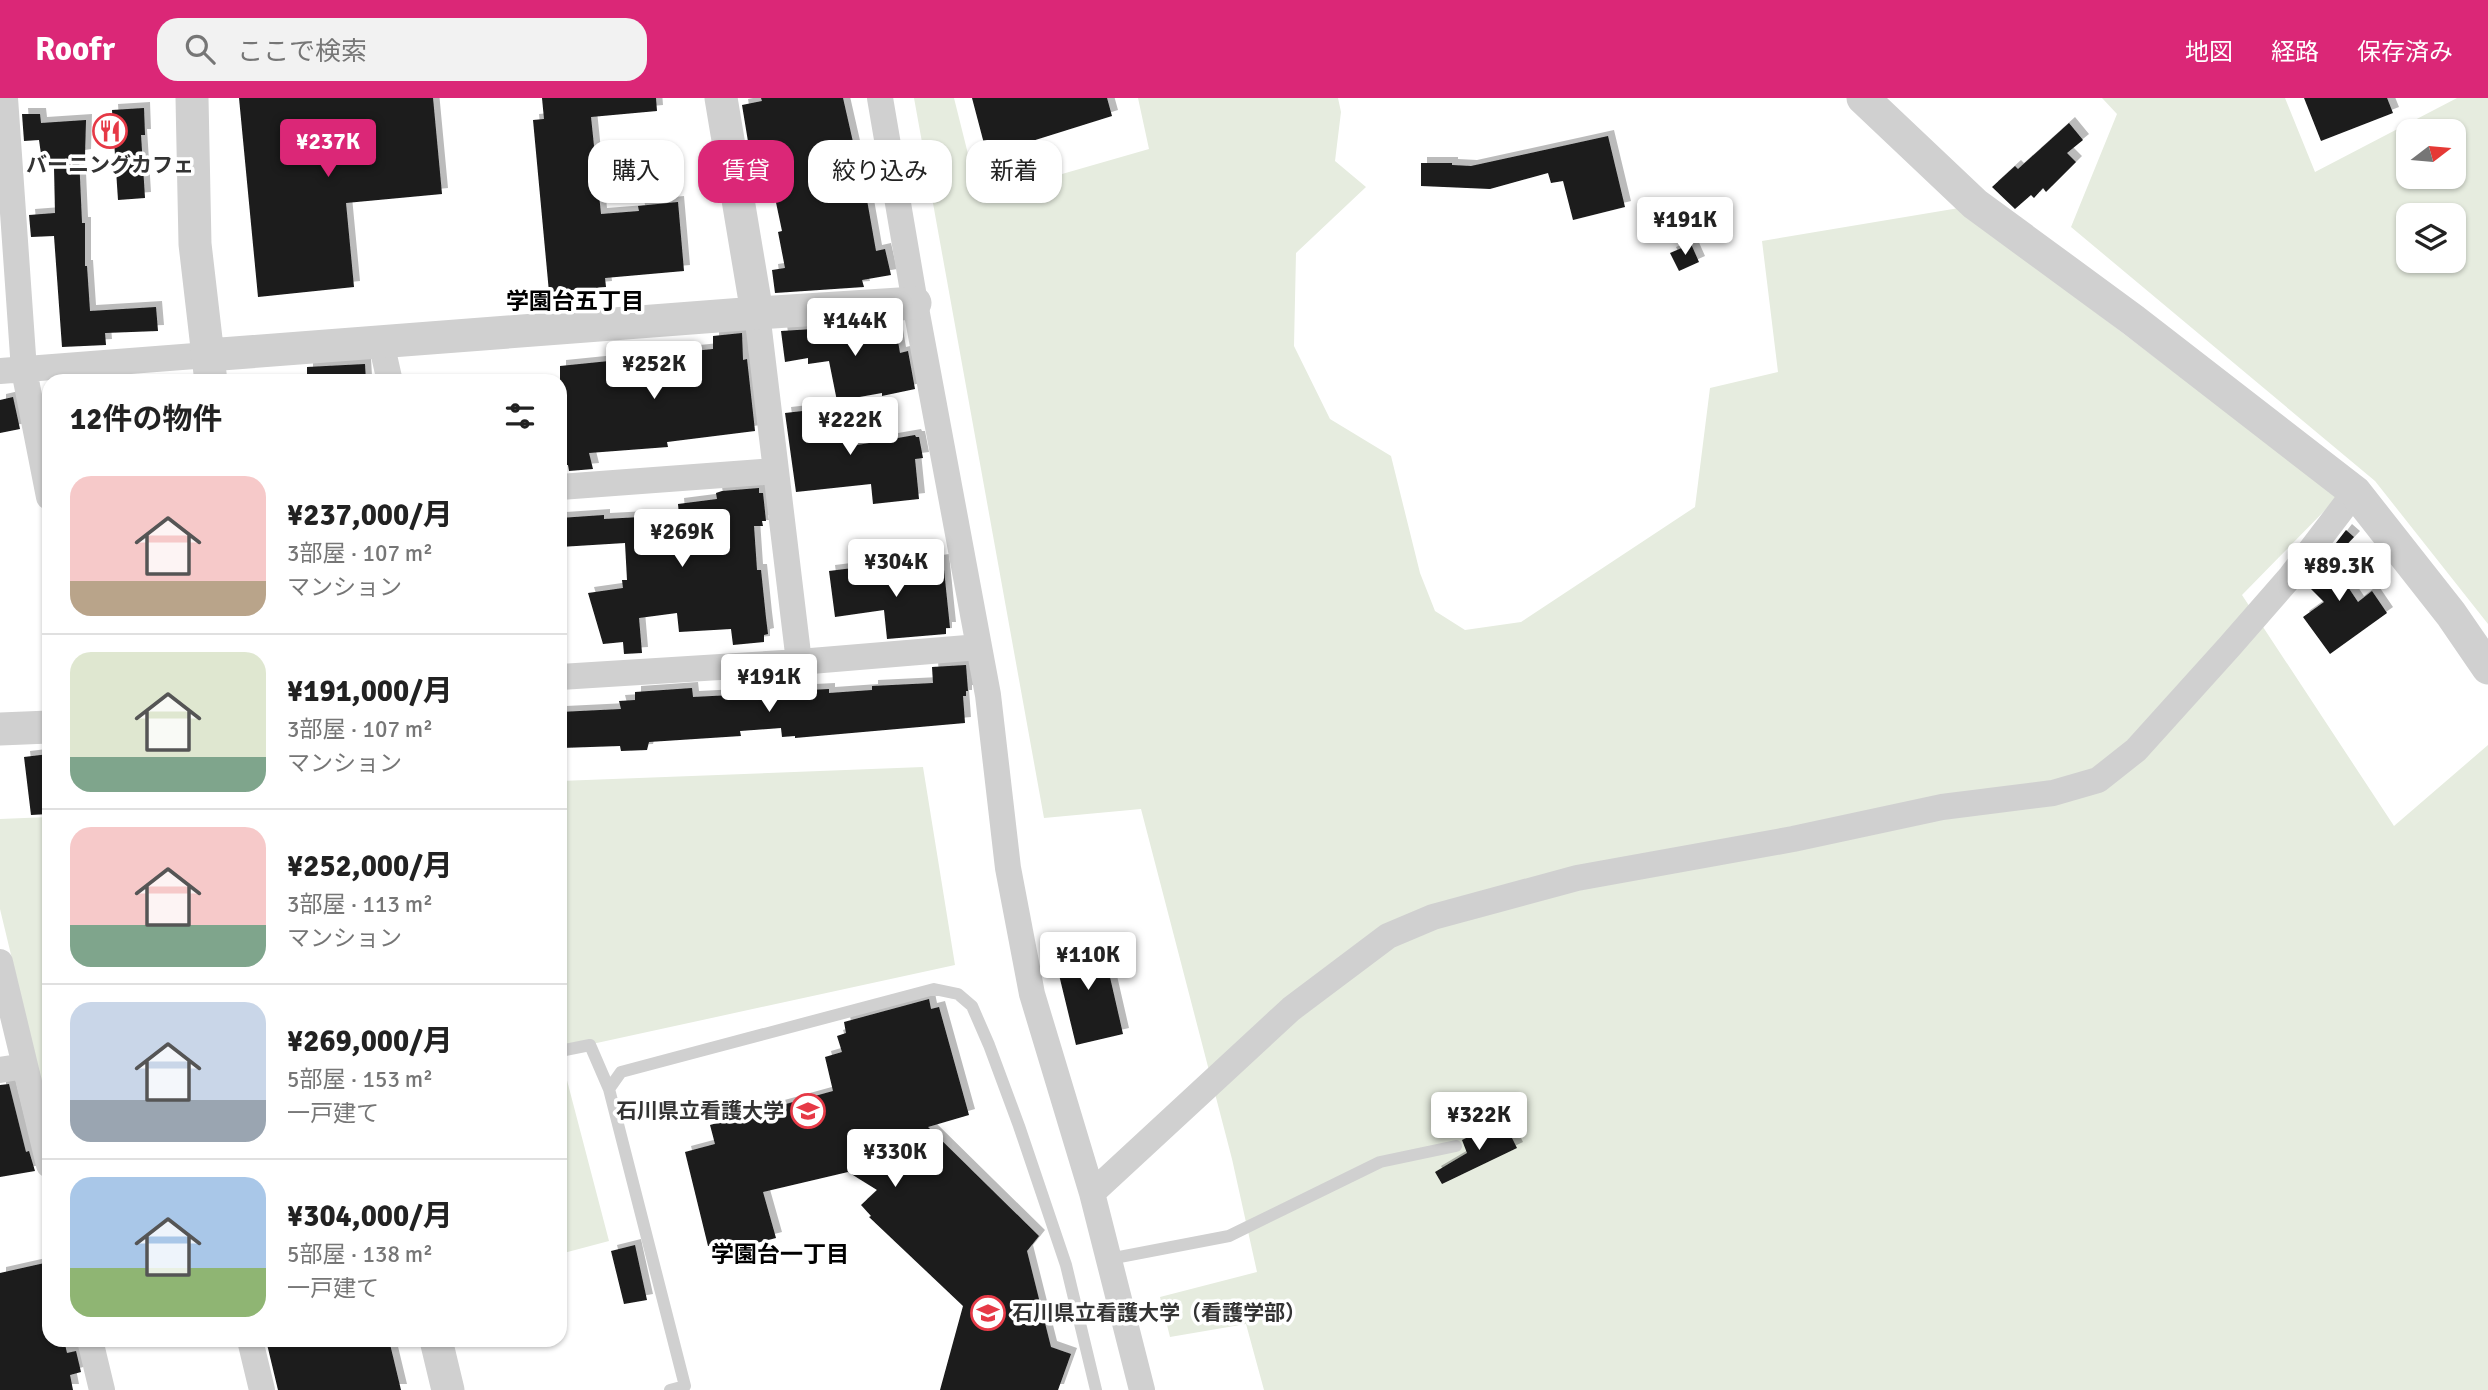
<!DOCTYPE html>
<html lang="ja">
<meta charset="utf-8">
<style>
body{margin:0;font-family:Signika,"Noto Sans JP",sans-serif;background:#f2f2f2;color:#222;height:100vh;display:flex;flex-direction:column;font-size:26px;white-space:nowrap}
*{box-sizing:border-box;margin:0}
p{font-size:23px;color:#767676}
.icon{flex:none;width:38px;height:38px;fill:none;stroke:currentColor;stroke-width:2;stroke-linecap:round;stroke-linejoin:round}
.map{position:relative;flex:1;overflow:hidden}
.sheet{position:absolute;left:42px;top:276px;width:525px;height:973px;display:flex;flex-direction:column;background:#fff;border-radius:21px;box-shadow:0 2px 5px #0004}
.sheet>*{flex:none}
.guide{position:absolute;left:588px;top:42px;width:665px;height:63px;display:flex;gap:14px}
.needle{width:46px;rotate:74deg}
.controls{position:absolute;left:2396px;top:21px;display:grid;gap:14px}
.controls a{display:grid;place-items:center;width:70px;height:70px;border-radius:14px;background:#fff;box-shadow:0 2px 5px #0004;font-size:35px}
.price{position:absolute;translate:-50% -60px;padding:0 16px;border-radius:7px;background:#fff;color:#222;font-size:23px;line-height:46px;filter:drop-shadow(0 2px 4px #0008)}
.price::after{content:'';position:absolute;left:50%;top:42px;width:21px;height:16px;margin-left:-10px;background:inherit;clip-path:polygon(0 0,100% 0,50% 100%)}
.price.on{background:#db2777;color:#fff}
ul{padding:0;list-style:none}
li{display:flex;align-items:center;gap:21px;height:175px;padding:0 28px}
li+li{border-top:2px solid #e0e0e0}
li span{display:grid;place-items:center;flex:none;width:196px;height:140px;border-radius:21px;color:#555}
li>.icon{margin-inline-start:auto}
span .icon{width:84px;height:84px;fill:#fffc;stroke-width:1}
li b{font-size:30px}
h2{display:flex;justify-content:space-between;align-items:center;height:84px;padding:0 28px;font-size:30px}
.tag{padding:0 24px;border-radius:21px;background:#fff;box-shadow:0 2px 5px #0004;font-size:24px;line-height:63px}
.tag.on{background:#db2777;color:#fff}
header{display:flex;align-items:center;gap:42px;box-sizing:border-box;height:98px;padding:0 35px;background:#db2777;color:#fff}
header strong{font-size:33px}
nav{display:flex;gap:38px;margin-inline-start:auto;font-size:24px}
.search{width:490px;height:63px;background:#f2f2f2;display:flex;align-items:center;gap:18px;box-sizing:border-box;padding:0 24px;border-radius:21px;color:#767676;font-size:26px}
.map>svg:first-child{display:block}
</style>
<header>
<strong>Roofr</strong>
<div class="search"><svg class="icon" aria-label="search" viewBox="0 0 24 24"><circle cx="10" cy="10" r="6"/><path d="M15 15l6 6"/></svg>ここで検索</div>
<nav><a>地図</a><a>経路</a><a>保存済み</a></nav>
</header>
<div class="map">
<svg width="2488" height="1292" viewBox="0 0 2488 1292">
<defs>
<filter id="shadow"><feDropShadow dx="6" dy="-6" stdDeviation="0" flood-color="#0004"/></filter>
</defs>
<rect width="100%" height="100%" fill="#fff"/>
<!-- green -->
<path fill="#e6ecdf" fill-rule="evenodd" d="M 914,0 L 954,0 L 979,100 L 1149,51 L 1138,0 L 1338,0 L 1341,14 L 1335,63 L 1366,89 L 1296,155 L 1294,248 L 1330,321 L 1391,358 L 1420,475 L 1435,513 L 1465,532 L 1521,524 L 1695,409 L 1710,290 L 1778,274 L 1762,143 L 1959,110 L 2338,399 L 2242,497 L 2394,728 L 2488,647 L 2488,1292 L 1264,1292 L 1246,1226 L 1170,1239 L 1160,1199 L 1257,1174 L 1232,1061 L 1141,711 L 1044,720 Z
M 2102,0 L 2285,0 L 2315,74 L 2457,0 L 2488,0 L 2488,526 L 2375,383 L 2071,129 L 2117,16 ZM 2454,33 L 2454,79 L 2408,79 L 2408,33 ZM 2454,117 L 2454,163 L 2408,163 L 2408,117 Z
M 923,669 L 955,867 L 560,953 L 560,683 Z
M 49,719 L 49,1015 L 0,811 L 0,721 Z
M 563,967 L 609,1143 L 560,1156 L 560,968 Z"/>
<!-- building -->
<path fill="#1a1a1a" filter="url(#shadow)" d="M 239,0 L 433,0 L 442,96 L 346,105 L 354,189 L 258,199 Z
M 542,0 L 656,0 L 657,13 L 591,19 L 601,116 L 639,113 L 638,108 L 678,104 L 684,173 L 605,180 L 606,189 L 549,194 L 533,22 L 544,21 Z
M 761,0 L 843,0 L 858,66 L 875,63 L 878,82 L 864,85 L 876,153 L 885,151 L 891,177 L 862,182 L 864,189 L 775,195 L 772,172 L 785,170 L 778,134 L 782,133 L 774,95 L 757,98 L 742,7 L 762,3 Z
M 972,0 L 1107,0 L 1112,18 L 987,57 Z
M 2304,0 L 2387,0 L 2393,15 L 2321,43 Z
M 144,10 L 145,37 L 141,37 L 145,100 L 118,102 L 112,12 Z
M 22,16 L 40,16 L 41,25 L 86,22 L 85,57 L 79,58 L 82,125 L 85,125 L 85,168 L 87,168 L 90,213 L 156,209 L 158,233 L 105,235 L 106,247 L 62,249 L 54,138 L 31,139 L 29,117 L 55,115 L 54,69 L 43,70 L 39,42 L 24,43 Z
M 2069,25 L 2083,42 L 2067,55 L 2076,64 L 2046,94 L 2043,90 L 2034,100 L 2031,97 L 2015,111 L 1992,89 L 2015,68 L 2018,71 Z
M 1608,38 L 1625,109 L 1573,122 L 1563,83 L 1551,85 L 1548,75 L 1490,91 L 1421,88 L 1421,65 L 1452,65 L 1452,67 L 1471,68 Z
M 1691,146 L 1699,164 L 1679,173 L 1670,155 Z
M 895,226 L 900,255 L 908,253 L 915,291 L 882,298 L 882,295 L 837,303 L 829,263 L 808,266 L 808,260 L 785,264 L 781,233 Z
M 742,235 L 743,262 L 747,261 L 755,333 L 667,344 L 668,349 L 589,355 L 593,371 L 569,373 L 568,367 L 560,367 L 560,268 L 639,260 L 638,253 L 660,250 L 665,251 L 665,256 L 713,251 L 713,238 Z
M 365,266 L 366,284 L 307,284 L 307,269 Z
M 13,299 L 20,331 L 0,335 L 0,302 Z
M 847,308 L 852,348 L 915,337 L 916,339 L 919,339 L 923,360 L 915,361 L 919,401 L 873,406 L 871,386 L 796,394 L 785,315 Z
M 759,390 L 759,395 L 763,395 L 766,423 L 762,423 L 763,428 L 754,428 L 757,472 L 761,472 L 766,520 L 768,536 L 764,537 L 764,544 L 733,547 L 731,531 L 679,534 L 677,515 L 639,520 L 642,555 L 624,556 L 623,544 L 603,546 L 588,495 L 623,490 L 622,482 L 627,482 L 625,445 L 560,449 L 560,420 L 604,417 L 604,421 L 679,417 L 678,406 L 717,401 L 716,395 L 722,393 Z
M 2346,432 L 2354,439 L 2336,458 L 2340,463 L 2334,468 L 2358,504 L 2372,493 L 2387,515 L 2330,556 L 2303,519 L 2324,504 L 2305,485 Z
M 943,462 L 950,530 L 946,530 L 946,536 L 887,541 L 884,512 L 835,519 L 829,473 L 869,468 L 870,478 L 924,472 L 923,465 Z
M 966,567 L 968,593 L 966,593 L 966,598 L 963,598 L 965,625 L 795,640 L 795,638 L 782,639 L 781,630 L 740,633 L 741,638 L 649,644 L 647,652 L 621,653 L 620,648 L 561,650 L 560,614 L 621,611 L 619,603 L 635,602 L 635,594 L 692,590 L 693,599 L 732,597 L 732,600 L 798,596 L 810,594 L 809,592 L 829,591 L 829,595 L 872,592 L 872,588 L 933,585 L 932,569 Z
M 49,656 L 49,716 L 31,717 L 24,659 Z
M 1101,840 L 1123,936 L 1076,947 L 1053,852 Z
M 929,901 L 931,911 L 939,909 L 969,1017 L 928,1029 L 1039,1138 L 1027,1153 L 1051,1249 L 1071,1256 L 1058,1292 L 940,1292 L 963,1208 L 869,1119 L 871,1118 L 861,1107 L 877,1092 L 848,1074 L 763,1094 L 776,1140 L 714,1156 L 712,1147 L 708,1148 L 685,1054 L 715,1046 L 710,1027 L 833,993 L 825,959 L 842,954 L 837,938 L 846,935 L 844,924 Z
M 9,986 L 26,1054 L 29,1053 L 35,1073 L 0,1079 L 0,987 Z
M 1497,1025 L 1502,1035 L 1508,1032 L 1517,1050 L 1442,1086 L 1435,1074 L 1467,1055 L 1462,1042 Z
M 635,1147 L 647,1202 L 624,1206 L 611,1153 Z
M 49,1164 L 49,1242 L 64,1242 L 67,1255 L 76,1253 L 81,1274 L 70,1277 L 73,1292 L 0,1292 L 0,1175 Z
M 266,1242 L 389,1242 L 401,1292 L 278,1292 Z"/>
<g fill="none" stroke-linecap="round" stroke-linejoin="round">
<!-- service -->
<path stroke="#d0d0d0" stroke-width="12" d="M 560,953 L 590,947 L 609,991
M 1109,1161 L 1229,1138 L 1380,1064 L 1456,1048
M 670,1292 L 685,1288 L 609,991 L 621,974 L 934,891 L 958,896 L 972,908 L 989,947 L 1019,1028 L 1066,1167 L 1096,1292"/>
<!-- minor -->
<path stroke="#d0d0d0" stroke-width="26" d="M 5,0 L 24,272 L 49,399
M 880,0 L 915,205 L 988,597 L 1008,770 L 1032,896 L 1092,1095 L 1142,1292
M 757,215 L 799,564
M 381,244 L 390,284
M 0,273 L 208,257
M 560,389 L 776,373
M 560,579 L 799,564 L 979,549
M 0,864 L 49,1067
M 0,972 L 25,968
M 1092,1095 L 1291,911 L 1388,838 L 1433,819 L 1577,780 L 1793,741 L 1942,709 L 2053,695 L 2098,682 L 2136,652 L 2229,549 L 2291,478 L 2355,394
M 90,1242 L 102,1292
M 250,1242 L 262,1292"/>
<!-- tertiary -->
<path stroke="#d0d0d0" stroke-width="33" d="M 192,0 L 195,146 L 211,284
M 721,0 L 757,215
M 1863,0 L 1975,106 L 2133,222 L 2355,394 L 2451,516 L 2488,570
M 208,257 L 757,215 L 915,205
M 0,631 L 49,629
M 436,1242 L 448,1292"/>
</g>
<!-- icons -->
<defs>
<g id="restaurant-ring" transform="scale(1.75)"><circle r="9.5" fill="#fff" stroke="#e63946" stroke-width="1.5"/><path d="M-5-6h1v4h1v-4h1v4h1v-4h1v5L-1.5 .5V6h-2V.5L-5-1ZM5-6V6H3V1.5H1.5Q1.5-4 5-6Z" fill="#e63946"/></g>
<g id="university-ring" transform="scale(1.75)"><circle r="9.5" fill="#fff" stroke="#e63946" stroke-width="1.5"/><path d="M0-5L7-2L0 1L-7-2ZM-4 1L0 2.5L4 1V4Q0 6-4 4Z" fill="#e63946"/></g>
</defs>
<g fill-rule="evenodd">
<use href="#restaurant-ring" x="110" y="33"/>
<use href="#university-ring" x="808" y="1013"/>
<use href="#university-ring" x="988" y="1215"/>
</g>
<g text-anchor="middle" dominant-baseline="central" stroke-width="7" stroke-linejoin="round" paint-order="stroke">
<!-- poi labels -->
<g font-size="21" font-weight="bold" fill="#333" stroke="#fff">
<text x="110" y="67">バーニングカフェ</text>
<text x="784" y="1013" text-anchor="end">石川県立看護大学</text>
<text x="1012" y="1215" text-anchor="start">石川県立看護大学（看護学部）</text>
</g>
<!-- neighbourhood labels -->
<g font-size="23" font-weight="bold" fill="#000" stroke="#fff">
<text x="575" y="203">学園台五丁目</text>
<text x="780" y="1156">学園台一丁目</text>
</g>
</g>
</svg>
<div class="controls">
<a><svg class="needle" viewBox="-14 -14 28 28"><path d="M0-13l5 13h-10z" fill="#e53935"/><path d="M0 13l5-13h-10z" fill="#767676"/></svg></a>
<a><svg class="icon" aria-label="layers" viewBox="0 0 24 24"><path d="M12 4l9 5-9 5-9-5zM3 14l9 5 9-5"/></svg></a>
</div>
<b class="price on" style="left:328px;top:81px">¥237K</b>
<b class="price" style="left:1685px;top:159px">¥191K</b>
<b class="price" style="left:855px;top:260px">¥144K</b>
<b class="price" style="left:654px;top:303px">¥252K</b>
<b class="price" style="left:850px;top:359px">¥222K</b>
<b class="price" style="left:682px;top:471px">¥269K</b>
<b class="price" style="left:896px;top:501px">¥304K</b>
<b class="price" style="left:2339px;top:505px">¥89.3K</b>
<b class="price" style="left:769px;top:616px">¥191K</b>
<b class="price" style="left:1088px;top:894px">¥110K</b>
<b class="price" style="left:1479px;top:1054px">¥322K</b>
<b class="price" style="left:895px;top:1091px">¥330K</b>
<div class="guide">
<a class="tag">購入</a>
<a class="tag on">賃貸</a>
<a class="tag">絞り込み</a>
<a class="tag">新着</a>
</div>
<section class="sheet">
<h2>12件の物件<svg class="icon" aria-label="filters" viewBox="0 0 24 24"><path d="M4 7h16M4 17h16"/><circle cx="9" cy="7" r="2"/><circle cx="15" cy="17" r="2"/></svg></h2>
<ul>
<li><span style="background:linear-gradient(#f6c9c9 75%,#b9a48a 0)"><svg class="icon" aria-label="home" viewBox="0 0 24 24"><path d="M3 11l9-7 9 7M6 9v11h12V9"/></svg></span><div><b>¥237,000/月</b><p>3部屋 · 107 m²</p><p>マンション</p></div></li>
<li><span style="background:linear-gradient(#dfe7d0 75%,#7fa58c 0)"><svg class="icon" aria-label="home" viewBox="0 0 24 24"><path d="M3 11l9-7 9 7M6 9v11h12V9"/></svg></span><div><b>¥191,000/月</b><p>3部屋 · 107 m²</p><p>マンション</p></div></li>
<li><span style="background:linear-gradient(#f6c9c9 70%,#7fa58c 0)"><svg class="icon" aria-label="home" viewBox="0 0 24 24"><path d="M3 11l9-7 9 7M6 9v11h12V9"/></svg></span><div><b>¥252,000/月</b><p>3部屋 · 113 m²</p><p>マンション</p></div></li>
<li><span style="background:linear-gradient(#c9d6e8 70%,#9aa5b1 0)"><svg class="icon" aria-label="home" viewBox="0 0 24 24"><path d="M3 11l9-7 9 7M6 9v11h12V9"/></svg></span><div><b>¥269,000/月</b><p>5部屋 · 153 m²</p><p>一戸建て</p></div></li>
<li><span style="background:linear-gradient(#a9c7e8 65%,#8fb573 0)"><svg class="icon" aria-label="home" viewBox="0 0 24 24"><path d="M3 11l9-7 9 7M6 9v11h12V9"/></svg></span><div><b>¥304,000/月</b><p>5部屋 · 138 m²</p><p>一戸建て</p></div></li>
</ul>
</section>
</div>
